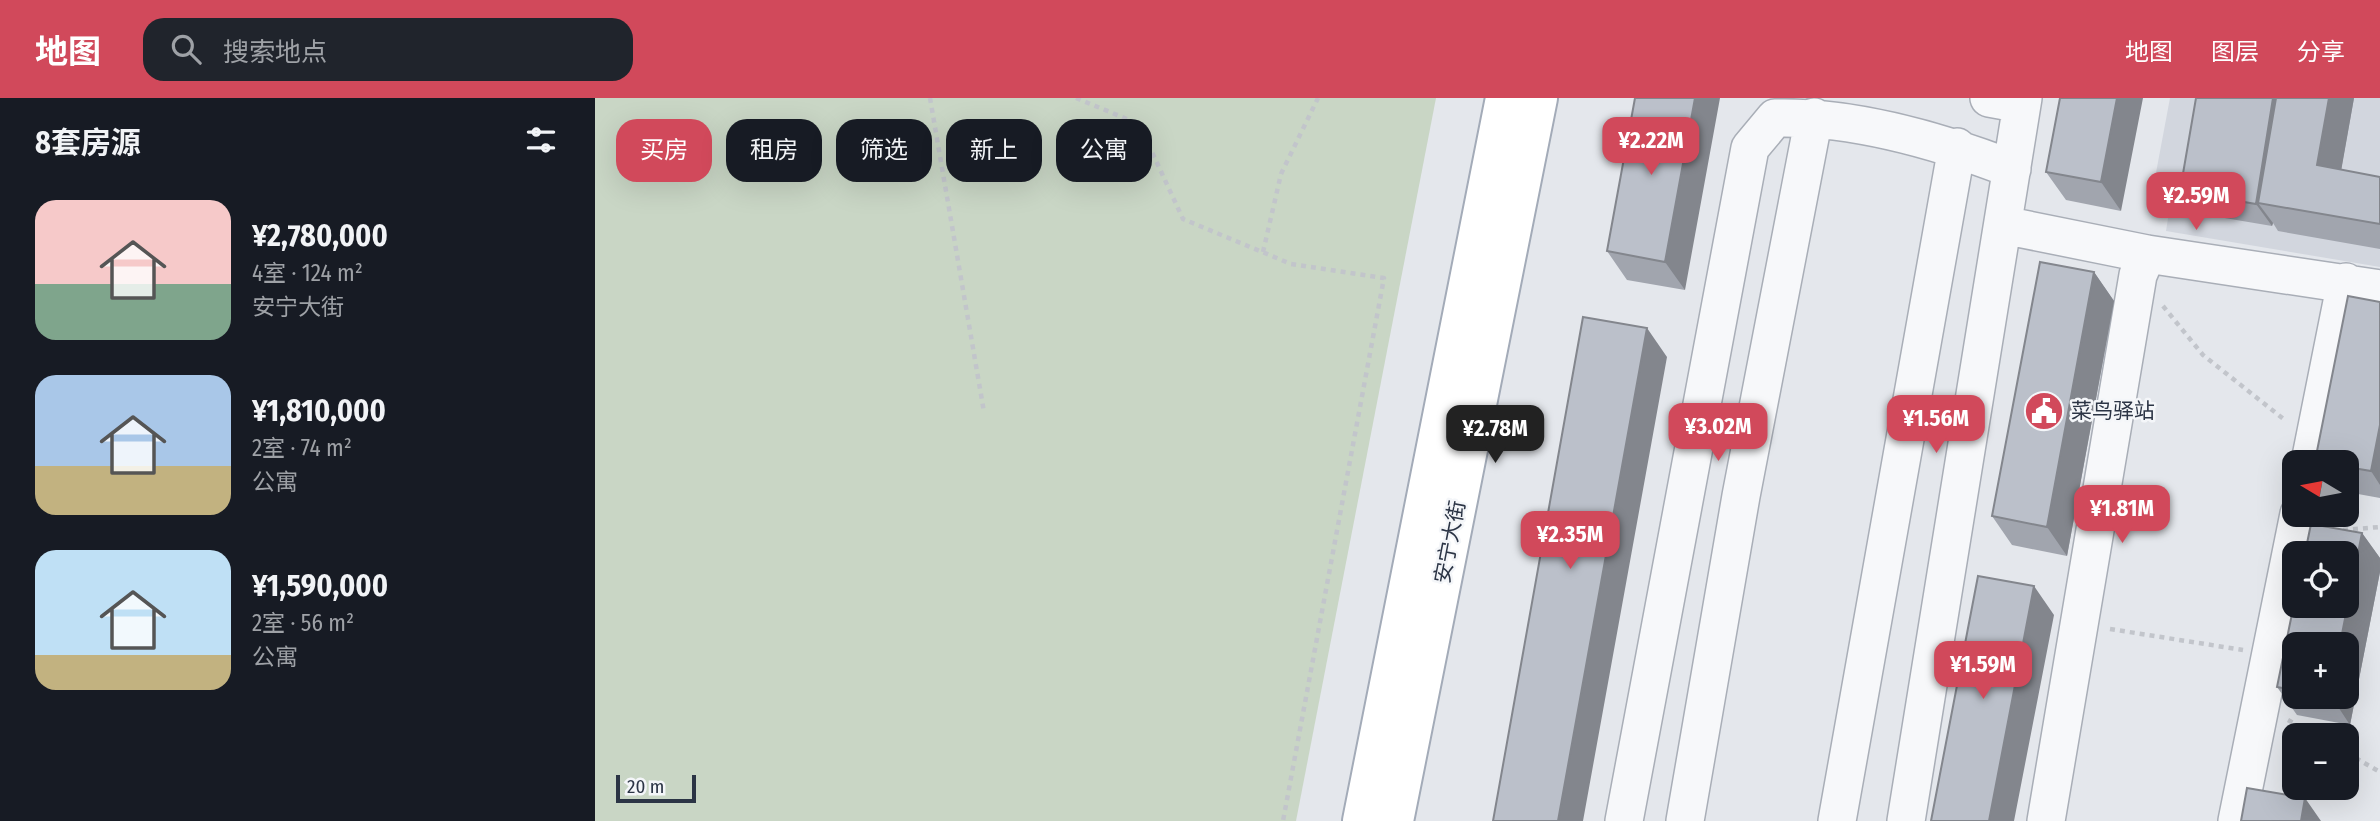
<!DOCTYPE html>
<html lang="zh">
<meta charset="utf-8">
<style>
body{margin:0;font-family:"Fira Sans Condensed","Noto Sans SC",sans-serif;background:#20242c;color:#f1f3f6;height:100vh;display:flex;flex-direction:column;font-size:26px;white-space:nowrap}
*{box-sizing:border-box;margin:0}
p{font-size:23px;color:#9ea1a6}
.icon{flex:none;width:38px;height:38px;fill:none;stroke:currentColor;stroke-width:2;stroke-linecap:round;stroke-linejoin:round}
.map{position:relative;flex:1;overflow:hidden}
.drawer{display:flex;flex-direction:column;background:#171b24;width:595px}
.drawer>*{flex:none}
.top-card{position:absolute;left:21px;top:21px;width:665px;height:63px;display:flex;gap:14px}
.needle{width:46px;rotate:280deg}
.controls{position:absolute;left:1687px;top:352px;display:grid;gap:14px}
.controls a{display:grid;place-items:center;width:77px;height:77px;border-radius:14px;background:#171b24;box-shadow:0 7px 28px #0002;font-size:35px}
.scale{position:absolute;left:21px;bottom:18px;width:80px;box-sizing:border-box;padding-left:7px;border:4px solid #2b3445;border-top:0;font-size:19px;line-height:24px;white-space:nowrap;color:#2b3445;-webkit-text-stroke:5px #f4f6f9;paint-order:stroke}
.price{position:absolute;translate:-50% -60px;padding:0 16px;border-radius:14px;background:#d1495b;color:#fff;font-size:23px;line-height:46px;filter:drop-shadow(0 2px 4px #0008)}
.price::after{content:'';position:absolute;left:50%;top:42px;width:21px;height:16px;margin-left:-10px;background:inherit;clip-path:polygon(0 0,100% 0,50% 100%)}
.price.current{background:#222;color:#fff}
ul{padding:0;list-style:none}
li{display:flex;align-items:center;gap:21px;height:175px;padding:0 35px}
li span{display:grid;place-items:center;flex:none;width:196px;height:140px;border-radius:21px;color:#555}
li>.icon{margin-inline-start:auto}
span .icon{width:84px;height:84px;fill:#fffc;stroke-width:1}
li b{font-size:30px}
h2{display:flex;justify-content:space-between;align-items:center;height:84px;padding:0 35px;font-size:30px}
.tag{padding:0 24px;border-radius:21px;background:#171b24;box-shadow:0 7px 28px #0002;font-size:24px;line-height:63px}
.tag.current{background:#d1495b;color:#fff}
header{display:flex;align-items:center;gap:42px;box-sizing:border-box;height:98px;padding:0 35px;background:#d1495b;color:#fff}
header strong{font-size:33px}
nav{display:flex;gap:38px;margin-inline-start:auto;font-size:24px}
.search{width:490px;height:63px;background:#20242c;display:flex;align-items:center;gap:18px;box-sizing:border-box;padding:0 24px;border-radius:21px;color:#9ea1a6;font-size:26px}
main{display:flex;flex:1;min-height:0}
.map>svg:first-child{display:block}
</style>
<header>
<strong>地图</strong>
<div class="search"><svg class="icon" aria-label="search" viewBox="0 0 24 24"><circle cx="10" cy="10" r="6"/><path d="M15 15l6 6"/></svg>搜索地点</div>
<nav><a>地图</a><a>图层</a><a>分享</a></nav>
</header>
<main>
<section class="drawer">
<h2>8套房源<svg class="icon" aria-label="filters" viewBox="0 0 24 24"><path d="M4 7h16M4 17h16"/><circle cx="9" cy="7" r="2"/><circle cx="15" cy="17" r="2"/></svg></h2>
<ul>
<li><span style="background:linear-gradient(#f6c9c9 60%,#7fa58c 0)"><svg class="icon" aria-label="home" viewBox="0 0 24 24"><path d="M3 11l9-7 9 7M6 9v11h12V9"/></svg></span><div><b>¥2,780,000</b><p>4室 · 124 m²</p><p>安宁大街</p></div></li>
<li><span style="background:linear-gradient(#a9c7e8 65%,#c2b280 0)"><svg class="icon" aria-label="home" viewBox="0 0 24 24"><path d="M3 11l9-7 9 7M6 9v11h12V9"/></svg></span><div><b>¥1,810,000</b><p>2室 · 74 m²</p><p>公寓</p></div></li>
<li><span style="background:linear-gradient(#bfe0f5 75%,#c2b280 0)"><svg class="icon" aria-label="home" viewBox="0 0 24 24"><path d="M3 11l9-7 9 7M6 9v11h12V9"/></svg></span><div><b>¥1,590,000</b><p>2室 · 56 m²</p><p>公寓</p></div></li>
</ul>
</section>
<div class="map">
<svg width="1785" height="723" viewBox="0 0 1785 723">
<rect width="100%" height="100%" fill="#e4e7ec"/>
<!-- built -->
<path fill="#d2d6de" d="M 1575,0 L 1785,0 L 1785,169 L 1571,133 L 1574,114 L 1554,112 Z"/>
<!-- green -->
<path fill="#c9d6c5" d="M 0,0 L 841,0 L 701,723 L 0,723 Z"/>
<g fill="none" stroke-linecap="round" stroke-linejoin="round">
<!-- minor casing -->
<g stroke="#a9aeb7" stroke-width="40">
<path id="minor" d="M 1394,0 L 1427,6
M 1408,127 L 1552,156 L 1785,191
M 1715,364 L 1751,184
M 1029,723 L 1155,50 L 1180,20 C 1258,18 1345,43 1417,71
M 1090,723 L 1146,398 L 1219,19
M 1242,723 L 1362,49
M 1311,723 L 1428,0
M 1451,723 L 1543,177 L 1552,156
M 1642,723 L 1704,416"/>
</g>
<!-- major casing -->
<g stroke="#a3abb8" stroke-width="42">
<path id="major" d="M 767,723 L 910,0
M 799,723 L 943,0"/>
</g>
<!-- path -->
<path stroke="#c2c5cb" stroke-width="4.5" stroke-dasharray="5 5" stroke-linecap="butt" d="M 335,0 L 389,314
M 481,0 L 544,26 L 588,121 L 696,166 L 789,180 L 688,723
M 668,154 L 686,76 L 723,0
M 1568,208 L 1608,257 L 1691,323
M 1748,432 L 1785,429
M 1515,531 L 1648,552
M 1693,622 L 1720,637
M 1752,655 L 1785,674"/>
<!-- minor -->
<use href="#minor" stroke="#f7f8fa" stroke-width="37"/>
<!-- major -->
<use href="#major" stroke="#fff" stroke-width="38"/>
</g>
<!-- wall -->
<path fill="#a1a5ae" fill-rule="evenodd" d="M 1040,0 L 1090,192 L 1032,182 L 1012,153 Z
M 1465,0 L 1526,113 L 1471,102 L 1451,74 Z
M 1759,0 L 1746,72 L 1785,79 L 1785,151 L 1683,133 L 1678,125 L 1677,128 L 1600,115 L 1585,93 Z
M 1499,174 L 1519,203 L 1472,458 L 1417,447 L 1397,418 Z
M 1785,204 L 1785,400 L 1752,394 L 1752,364 L 1721,364 L 1720,363 Z
M 1716,426 L 1767,435 L 1785,460 L 1785,474 L 1755,627 L 1702,617 L 1682,589 L 1699,506 L 1699,508 L 1752,508 L 1752,455 L 1710,455 ZM 1699,546 L 1752,546 L 1752,598 L 1699,598 Z"/>
<!-- shaded-wall -->
<path fill="#83868d" d="M 1100,0 L 1125,0 L 1090,192 L 1070,164 Z
M 1522,0 L 1548,0 L 1526,113 L 1506,84 Z
M 1678,0 L 1697,0 L 1663,105 L 1678,125 L 1677,128 L 1661,106 Z
M 1734,0 L 1759,0 L 1742,96 L 1722,67 Z
M 1499,174 L 1519,203 L 1472,458 L 1452,429 Z
M 1052,230 L 1072,259 L 988,723 L 963,723 Z
M 1785,327 L 1785,387 L 1776,373 Z
M 1767,435 L 1785,460 L 1785,474 L 1755,627 L 1736,598 L 1752,598 L 1752,546 L 1745,546 Z
M 1439,488 L 1459,517 L 1419,723 L 1394,723 Z
M 1710,700 L 1726,723 L 1706,723 Z"/>
<!-- building -->
<path fill="#bbc0ca" stroke="#83868d" stroke-width="2" d="M 1040,0 L 1100,0 L 1070,164 L 1012,153 Z
M 1465,0 L 1522,0 L 1506,84 L 1451,74 Z
M 1601,0 L 1678,0 L 1661,106 L 1585,93 Z
M 1681,0 L 1734,0 L 1722,67 L 1785,79 L 1785,126 L 1663,105 Z
M 1445,164 L 1499,174 L 1452,429 L 1397,418 Z
M 1753,198 L 1785,204 L 1785,327 L 1776,373 L 1752,369 L 1752,364 L 1720,363 Z
M 988,219 L 1052,230 L 963,723 L 898,723 Z
M 1716,426 L 1767,435 L 1745,546 L 1699,546 L 1699,592 L 1682,589 L 1699,506 L 1699,508 L 1752,508 L 1752,455 L 1710,455 Z
M 1383,478 L 1439,488 L 1394,723 L 1336,723 Z
M 1652,690 L 1710,700 L 1706,723 L 1646,723 Z"/>
<!-- icons -->
<defs>
<g id="civic-disc" transform="scale(2.0125)"><circle r="9.5" fill="#d1495b" stroke="#f4f6f9"/><path d="M-.6-6.5H3V-4.5H.6V-3L4-1V1h2V6H-6V1h2V-1L-.6-3ZM-1.2 2.5V6h2.4V2.5Z" fill="#fff"/></g>
</defs>
<g fill-rule="evenodd">
<use href="#civic-disc" x="1449" y="313"/>
</g>
<g text-anchor="middle" dominant-baseline="central" stroke-width="5" stroke-linejoin="round" paint-order="stroke">
<!-- poi labels -->
<g font-size="21" fill="#2b3445" stroke="#f4f6f9" text-anchor="start">
<text x="1476" y="313">菜鸟驿站</text>
</g>
<!-- street labels -->
<g font-size="21" fill="#2b3445" stroke="#f4f6f9">
<text transform="translate(855 444) rotate(-79)">安宁大街</text>
</g>
</g>
</svg>
<div class="controls">
<a><svg class="needle" viewBox="-14 -14 28 28"><path d="M0-13l5 13h-10z" fill="#e53935"/><path d="M0 13l5-13h-10z" fill="#9ea1a6"/></svg></a>
<a><svg class="icon" aria-label="locate" viewBox="0 0 24 24"><circle cx="12" cy="12" r="6"/><path d="M12 2v4M12 18v4M2 12h4M18 12h4"/></svg></a>
<a>+</a>
<a>−</a>
</div>
<div class="scale">20 m</div>
<b class="price" style="left:1056px;top:79px">¥2.22M</b>
<b class="price" style="left:1601px;top:134px">¥2.59M</b>
<b class="price" style="left:1341px;top:357px">¥1.56M</b>
<b class="price" style="left:1123px;top:365px">¥3.02M</b>
<b class="price current" style="left:900px;top:367px">¥2.78M</b>
<b class="price" style="left:1527px;top:447px">¥1.81M</b>
<b class="price" style="left:975px;top:473px">¥2.35M</b>
<b class="price" style="left:1388px;top:603px">¥1.59M</b>
<div class="top-card">
<a class="tag current">买房</a>
<a class="tag">租房</a>
<a class="tag">筛选</a>
<a class="tag">新上</a>
<a class="tag">公寓</a>
</div>
</div>
</main>
